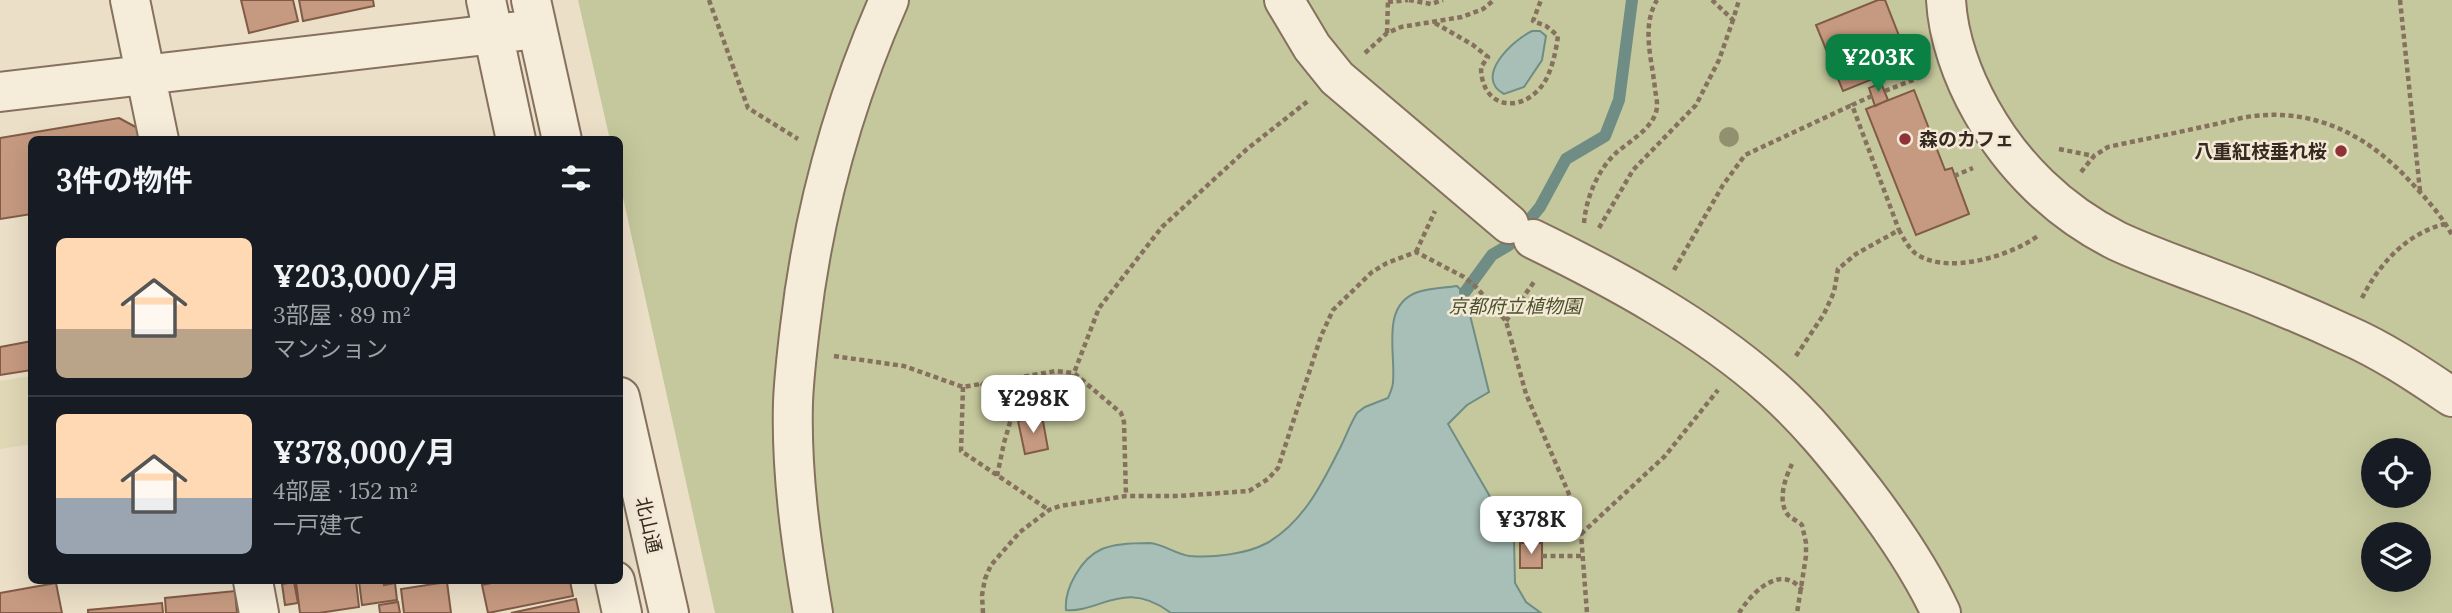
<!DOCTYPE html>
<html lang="ja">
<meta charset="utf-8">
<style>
body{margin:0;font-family:Lora,"Noto Sans JP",serif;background:#242831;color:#f1f3f6;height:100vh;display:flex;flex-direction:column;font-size:26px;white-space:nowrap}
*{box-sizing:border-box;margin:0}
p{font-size:23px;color:#9ea1a6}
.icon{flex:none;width:38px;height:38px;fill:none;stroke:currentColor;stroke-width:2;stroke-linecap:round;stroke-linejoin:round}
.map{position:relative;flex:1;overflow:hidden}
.sheet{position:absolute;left:28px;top:136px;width:595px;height:448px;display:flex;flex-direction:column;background:#171b24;border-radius:10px;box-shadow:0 7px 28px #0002}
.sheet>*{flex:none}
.buttons{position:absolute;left:2361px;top:438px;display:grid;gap:14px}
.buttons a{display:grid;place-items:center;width:70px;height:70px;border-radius:50%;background:#171b24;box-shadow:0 7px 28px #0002;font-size:35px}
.price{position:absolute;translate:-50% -60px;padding:0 16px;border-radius:14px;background:#fff;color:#222;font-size:23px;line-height:46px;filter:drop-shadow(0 2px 4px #0008)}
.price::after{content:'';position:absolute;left:50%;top:42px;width:21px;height:16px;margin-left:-10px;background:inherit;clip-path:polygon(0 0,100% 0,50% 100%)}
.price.current{background:#0b8043;color:#fff}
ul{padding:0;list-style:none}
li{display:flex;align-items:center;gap:21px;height:175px;padding:0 28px}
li+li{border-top:2px solid #363941}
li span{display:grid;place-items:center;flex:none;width:196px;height:140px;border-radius:10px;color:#555}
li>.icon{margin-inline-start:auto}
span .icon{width:84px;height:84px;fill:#fffc;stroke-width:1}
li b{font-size:30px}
h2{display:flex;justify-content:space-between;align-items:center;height:84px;padding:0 28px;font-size:30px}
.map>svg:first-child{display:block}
</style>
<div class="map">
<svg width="2452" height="613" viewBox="0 0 2452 613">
<rect width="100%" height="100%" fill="#ebdfc7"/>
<!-- farmland -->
<path fill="#e0d7b5" d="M 31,376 L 31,444 L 0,449 L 0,381 Z"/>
<!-- green -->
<path fill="#c5c89c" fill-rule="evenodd" d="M 578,0 L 2452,0 L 2452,613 L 715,613 L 620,184 L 620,140 L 610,140 ZM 2373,450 L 2418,450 L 2418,495 L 2373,495 ZM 2373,534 L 2418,534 L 2418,579 L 2373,579 Z"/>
<!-- water -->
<path fill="#a8bfb7" stroke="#6f8d84" stroke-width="2" d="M 1532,31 L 1540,31 L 1546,36 L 1542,60 L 1524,87 L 1504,94 C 1473,77 1513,40 1532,31 Z
M 1457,286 L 1470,299 L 1468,307 L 1489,392 L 1467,405 L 1448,424 L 1514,538 L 1515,583 L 1526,602 L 1541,613 L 1171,613 C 1124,578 1100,613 1066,610 C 1064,589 1081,558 1102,549 C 1114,544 1136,543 1149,543 C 1164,544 1175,554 1190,556 C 1213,558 1247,554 1267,543 C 1302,523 1321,486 1338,452 C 1345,439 1349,426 1357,413 L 1365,407 L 1388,398 C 1390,393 1393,387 1393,382 C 1396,353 1380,305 1418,292 C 1430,288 1444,288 1457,286 Z"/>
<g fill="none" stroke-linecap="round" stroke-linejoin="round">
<!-- stream -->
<path stroke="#6f8d84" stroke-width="12" d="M 1465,292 L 1492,255 L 1509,245 L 1540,207 L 1566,159 L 1605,136 L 1619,100 L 1632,0"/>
</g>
<!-- building -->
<path fill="#c69a80" stroke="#825b46" stroke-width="2" d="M 241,0 L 293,0 L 298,21 L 249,33 Z
M 299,0 L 373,0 L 374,6 L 303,21 Z
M 1878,0 L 1885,0 L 1910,64 L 1843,91 L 1816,25 Z
M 1881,83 L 1888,100 L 1875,106 L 1869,88 Z
M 1914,90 L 1945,170 L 1952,168 L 1969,214 L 1916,235 L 1866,109 Z
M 119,118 L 143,131 L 144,140 L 32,140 L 32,214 L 0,219 L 0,138 Z
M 32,341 L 32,370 L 0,375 L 0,347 Z
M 1042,416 L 1048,449 L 1025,454 L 1018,421 Z
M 1520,543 L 1542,543 L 1542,568 L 1520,568 Z
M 356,581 L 359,607 L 319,613 L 300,613 L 296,582 Z
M 359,581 L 383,581 L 384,585 L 395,583 L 397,600 L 362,605 Z
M 501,581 L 570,581 L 573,596 L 488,613 L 482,585 Z
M 294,582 L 298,603 L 285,605 L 282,584 Z
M 447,582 L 451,613 L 404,613 L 401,589 Z
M 56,583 L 62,613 L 0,613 L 0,593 Z
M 235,591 L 237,613 L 166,613 L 165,598 Z
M 576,599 L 579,613 L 511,613 Z
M 398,602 L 400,613 L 380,613 L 379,605 Z
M 162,603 L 163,613 L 88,613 L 88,610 Z"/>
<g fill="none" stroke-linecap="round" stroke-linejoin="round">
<!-- minor casing -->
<g stroke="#85715e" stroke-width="42">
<path id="minor" d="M 130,0 L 159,140
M 486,0 L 516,140
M 531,0 L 562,140
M 1284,0 L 1312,47 L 1337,78 L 1509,224
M 1946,0 C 1948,38 1963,78 1981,110 C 2012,166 2059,212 2117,241 C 2147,255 2179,266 2210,278 C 2256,295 2302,314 2347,335 C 2384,351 2419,375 2452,397
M 0,92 L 537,29
M 1533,239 C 1617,280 1702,326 1772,388 C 1807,419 1836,455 1864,491 C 1893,529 1921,570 1941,613
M 620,397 L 669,613
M 253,581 L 259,613
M 615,581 L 622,613
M 813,613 C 801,543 791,473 793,402 C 794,377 797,352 800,327 C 813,214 843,104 889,0"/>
</g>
<!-- path -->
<path stroke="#85715e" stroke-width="4.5" stroke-dasharray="5 3.5" stroke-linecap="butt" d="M 709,0 L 748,108 L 798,139
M 1409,0 L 1431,4 L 1443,0
M 1712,0 L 1733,20 L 1739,0
M 2400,0 L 2420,191
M 1388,2 L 1408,0
M 1435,23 L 1473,45 L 1488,57 L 1481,67 C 1481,109 1522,115 1544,83 C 1552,70 1556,51 1558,36 L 1546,26 L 1533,21 L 1541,0
M 1387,33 L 1388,0
M 1365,53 L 1387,33 L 1401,27 L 1462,17 L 1483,9 L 1494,0
M 1885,91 L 1923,76
M 1872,96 L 1852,105 L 1899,230
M 2059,149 L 2094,156
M 2081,172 L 2094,156 L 2108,147 C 2140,140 2171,134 2202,127 C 2219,124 2237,118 2254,116 C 2314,109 2365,134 2406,177 C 2423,195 2440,213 2452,235
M 1954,176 L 1973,168
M 1584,223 C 1586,198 1598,169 1617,152 C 1629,142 1649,130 1655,115 C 1659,106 1656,97 1655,89 C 1652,59 1641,27 1657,0
M 1599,228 L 1633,170 L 1696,105 L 1719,60 L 1733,20
M 1416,252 L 1435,211
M 1674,270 L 1723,185 L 1745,155 L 1852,105
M 2362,298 C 2379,264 2407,233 2445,224
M 1506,321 L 1534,282
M 834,356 L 904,366 L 963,387 L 1056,371 L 1074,373 L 1121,413 L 1124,422 L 1126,496
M 1796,356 L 1824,314 L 1834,292 L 1838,269 L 1856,254 L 1899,230 C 1904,239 1908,247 1915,253 C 1945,276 2012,256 2039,235
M 981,383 L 998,401 L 1013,412 L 1060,403 L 1070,391 L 1074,373 L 1099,308 L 1162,227 L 1247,149 L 1308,101
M 963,387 L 961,451 L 1049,510
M 1792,464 C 1785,478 1777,501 1788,515 C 1792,519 1798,521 1802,525 L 1806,543 L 1806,556 L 1797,613
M 997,476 L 1004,443 L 1013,412
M 1581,534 L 1665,456 L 1718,390
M 1542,556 L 1583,556
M 983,613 L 982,595 L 985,579 L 991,565 L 1020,532 L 1049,510 L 1060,506 L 1126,496 L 1178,496 L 1249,491 L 1268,479 L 1278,468 L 1321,336 L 1333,310 L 1372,272 L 1387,263 L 1416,252 L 1464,277 L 1477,288 L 1506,321 L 1526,394 L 1575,508 L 1581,534 L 1587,613
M 1739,613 C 1752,592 1781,563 1802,590"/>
<!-- minor -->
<use href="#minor" stroke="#f6ecda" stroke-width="38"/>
</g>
<!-- trees -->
<circle fill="#919170" cx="1729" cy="137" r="10"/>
<!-- markers -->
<g fill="#8f3337" stroke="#f3e9d6" stroke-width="2.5">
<circle cx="1905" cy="139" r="7"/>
<circle cx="2341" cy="151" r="7"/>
</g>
<g text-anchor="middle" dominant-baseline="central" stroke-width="5" stroke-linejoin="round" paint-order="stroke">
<!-- poi labels -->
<g font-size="19" font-weight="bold" fill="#362a20" stroke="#f3e9d6" text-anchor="start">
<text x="1919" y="139">森のカフェ</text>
<text x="2327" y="151" text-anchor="end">八重紅枝垂れ桜</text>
</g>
<!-- park labels -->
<g font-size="19" font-style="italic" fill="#485129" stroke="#f3e9d6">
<text x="1515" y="306">京都府立植物園</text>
</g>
<!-- street labels -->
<g font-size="19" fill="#362a20" stroke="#f3e9d6">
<text transform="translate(649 525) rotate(77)">北山通</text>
</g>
</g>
</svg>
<div class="buttons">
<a><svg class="icon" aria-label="locate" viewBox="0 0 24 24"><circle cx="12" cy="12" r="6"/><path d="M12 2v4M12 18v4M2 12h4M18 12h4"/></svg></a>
<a><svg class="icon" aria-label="layers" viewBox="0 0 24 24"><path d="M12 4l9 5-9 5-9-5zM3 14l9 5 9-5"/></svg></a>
</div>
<b class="price current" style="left:1878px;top:94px">¥203K</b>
<b class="price" style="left:1033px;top:435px">¥298K</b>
<b class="price" style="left:1531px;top:556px">¥378K</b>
<section class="sheet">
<h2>3件の物件<svg class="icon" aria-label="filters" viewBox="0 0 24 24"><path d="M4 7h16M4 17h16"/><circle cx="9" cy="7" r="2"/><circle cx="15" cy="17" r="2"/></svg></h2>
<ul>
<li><span style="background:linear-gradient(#ffd9b3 65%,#b9a48a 0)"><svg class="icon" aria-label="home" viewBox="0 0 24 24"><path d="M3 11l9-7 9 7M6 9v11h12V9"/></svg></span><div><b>¥203,000/月</b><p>3部屋 · 89 m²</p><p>マンション</p></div></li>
<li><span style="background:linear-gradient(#ffd9b3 60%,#9aa5b1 0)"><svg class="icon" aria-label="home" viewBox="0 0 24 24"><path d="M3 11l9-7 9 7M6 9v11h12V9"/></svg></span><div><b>¥378,000/月</b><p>4部屋 · 152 m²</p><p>一戸建て</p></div></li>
</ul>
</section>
</div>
